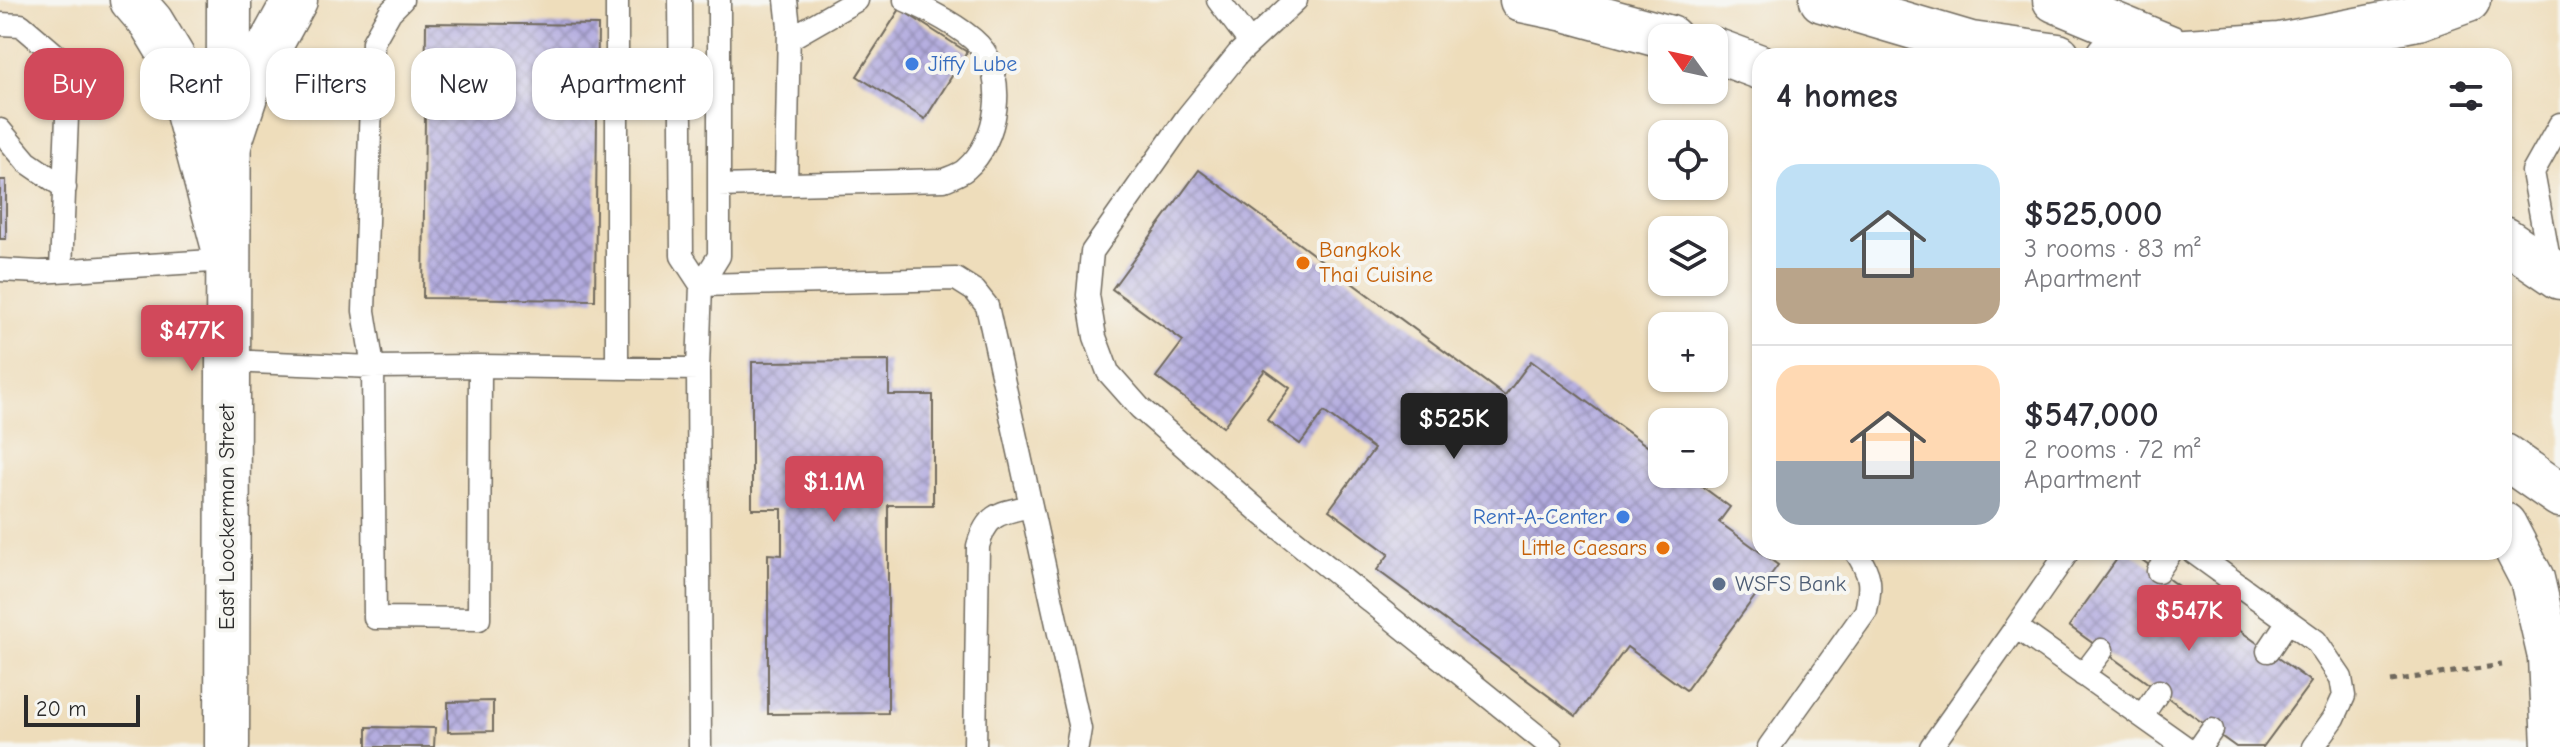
<!DOCTYPE html>
<meta charset="utf-8">
<style>
body{margin:0;font-family:"Comic Neue",sans-serif;background:#f2f2f3;color:#2b2b33;height:100vh;display:flex;flex-direction:column;font-size:30px;white-space:nowrap}
*{box-sizing:border-box;margin:0}
p{font-size:26px;color:#7c7c81}
.icon{flex:none;width:44px;height:44px;fill:none;stroke:currentColor;stroke-width:2;stroke-linecap:round;stroke-linejoin:round}
.map{position:relative;flex:1;overflow:hidden}
.sheet{position:absolute;left:1752px;top:48px;width:760px;height:512px;display:flex;flex-direction:column;background:#fff;border-radius:24px;box-shadow:0 2px 6px #0004}
.sheet>*{flex:none}
.hud{position:absolute;left:24px;top:48px;width:760px;height:72px;display:flex;gap:16px}
.needle{width:52px;rotate:303deg}
.buttons{position:absolute;left:1648px;top:24px;display:grid;gap:16px}
.buttons a{display:grid;place-items:center;width:80px;height:80px;border-radius:16px;background:#fff;box-shadow:0 2px 6px #0004;font-size:40px}
.scale{position:absolute;left:24px;bottom:20px;width:116px;box-sizing:border-box;padding-left:8px;border:4px solid #2b2b2b;border-top:0;font-size:22px;line-height:28px;white-space:nowrap;color:#2b2b2b;-webkit-text-stroke:6px #f6f6f2;paint-order:stroke}
.price{position:absolute;translate:-50% -68px;padding:0 18px;border-radius:8px;background:#d1495b;color:#fff;font-size:26px;line-height:52px;filter:drop-shadow(0 2px 4px #0008)}
.price::after{content:'';position:absolute;left:50%;top:48px;width:24px;height:18px;margin-left:-12px;background:inherit;clip-path:polygon(0 0,100% 0,50% 100%)}
.price.on{background:#222;color:#fff}
ul{padding:0;list-style:none}
li{display:flex;align-items:center;gap:24px;height:200px;padding:0 24px}
li+li{border-top:2px solid #e1e1e2}
li span{display:grid;place-items:center;flex:none;width:224px;height:160px;border-radius:24px;color:#555}
li>.icon{margin-inline-start:auto}
span .icon{width:96px;height:96px;fill:#fffc;stroke-width:1}
li b{font-size:34px}
h2{display:flex;justify-content:space-between;align-items:center;height:96px;padding:0 24px;font-size:34px}
.tag{padding:0 28px;border-radius:24px;background:#fff;box-shadow:0 2px 6px #0004;font-size:28px;line-height:72px}
.tag.on{background:#d1495b;color:#fff}
.map>svg:first-child{display:block}
</style>
<div class="map">
<svg width="2560" height="747" viewBox="0 0 2560 747">
<defs>
<pattern id="building-cross-hatch" width="8" height="8" patternUnits="userSpaceOnUse" patternTransform="scale(2)"><rect width="8" height="8" fill="#b3acdf"/><path d="M0 0l8 8M0 8l8-8" fill="none" stroke="#928cb5"/></pattern>
</defs>
<rect width="100%" height="100%" fill="#f6f6f2"/>
<filter id="ink" filterUnits="userSpaceOnUse"><feTurbulence type="fractalNoise" baseFrequency=".0125" numOctaves="2"/><feDisplacementMap in="SourceGraphic" scale="16" xChannelSelector="R" yChannelSelector="G"/><feConvolveMatrix kernelMatrix="1 2 1 2 8 2 1 2 1" color-interpolation-filters="sRGB"/></filter>
<filter id="wash" filterUnits="userSpaceOnUse"><feTurbulence type="fractalNoise" baseFrequency=".006" numOctaves="4" result="noise"/><feDisplacementMap in="SourceGraphic" scale="32" xChannelSelector="R" yChannelSelector="G"/><feGaussianBlur stdDeviation="1.8" result="paint"/><feColorMatrix in="noise" values="0 0 0 0 0 0 0 0 0 0 0 0 0 0 0 0 0 1.4 0 .05"/><feComposite in="paint" operator="in"/></filter>
<g filter="url(#wash)">
<rect width="100%" height="100%" fill="#edb"/>
<g id="blocks">
<!-- building -->
<path fill="url(#building-cross-hatch)" d="M 900,9 L 967,52 L 925,119 L 857,76 Z
M 426,23 L 598,25 L 595,300 L 423,298 Z
M 1199,170 L 1505,396 L 1531,361 L 1662,457 L 1662,474 L 1685,474 L 1730,507 L 1719,522 L 1778,565 L 1686,690 L 1627,647 L 1576,716 L 1377,570 L 1389,554 L 1329,510 L 1374,449 L 1324,412 L 1300,444 L 1267,420 L 1290,388 L 1265,370 L 1223,427 L 1156,377 L 1183,341 L 1112,289 Z
M 0,180 L 6,180 L 6,239 L 0,239 Z
M 889,361 L 889,395 L 933,395 L 933,505 L 888,505 L 888,713 L 768,714 L 768,554 L 782,555 L 782,509 L 752,509 L 752,362 Z
M 2122,552 L 2131,552 L 2311,682 L 2263,747 L 2236,747 L 2069,626 Z
M 493,701 L 493,731 L 448,732 L 448,702 Z
M 367,727 L 435,728 L 434,747 L 367,747 Z"/>
</g>
</g>
<g filter="url(#ink)">
<use href="#blocks" fill-opacity="0" stroke="#6f695d" stroke-width="2"/>
<g fill="none" stroke-linecap="round" stroke-linejoin="round">
<!-- lane casing -->
<g stroke="#6f695d" stroke-width="25">
<path id="lane" d="M 402,0 L 390,12 L 373,42 L 364,311 L 373,367 L 480,366
M 680,0 L 682,256 L 701,285
M 786,0 L 789,27 L 786,183
M 1218,0 L 1249,41
M 1296,0 L 1238,54 L 1187,117 L 1092,252 L 1088,295 L 1095,337 L 1108,372 L 1140,408 L 1261,513 L 1551,747
M 0,24 L 21,25 L 69,66 L 61,270
M 789,39 L 857,0
M 0,130 L 27,162 L 65,188
M 719,186 L 944,180 C 951,177 961,174 966,169 C 998,142 1008,76 979,45 C 963,28 927,9 905,0
M 0,270 L 40,272 L 227,260
M 2551,270 L 2533,172 L 2560,124
M 701,285 L 956,279 L 975,291 L 987,306 L 1080,729 L 1077,747
M 226,361 L 373,367 L 375,618 L 479,619 L 480,366 L 698,369 L 700,747
M 617,368 L 617,0
M 698,369 L 701,285 L 719,256 L 719,0
M 2193,552 L 2316,641 L 2341,678 L 2344,696 L 2334,718 L 2313,747
M 2158,571 L 2171,552
M 2215,613 L 2236,583
M 2016,627 L 2068,552
M 2268,651 L 2288,621
M 2083,675 L 2102,650
M 2142,716 L 2159,691
M 975,747 L 978,546 C 987,513 1000,513 1031,506
M 1769,747 L 1866,611 C 1872,584 1871,575 1856,552
M 1931,747 L 2016,627 L 2185,747
M 2200,747 L 2212,730"/>
</g>
<!-- secondary casing -->
<g stroke="#6f695d" stroke-width="47">
<path id="secondary" d="M 227,747 L 229,0"/>
</g>
<!-- highway casing -->
<g stroke="#6f695d" stroke-width="47">
<path id="highway" d="M 132,0 L 151,22 L 174,60 L 227,260
M 1522,0 L 1565,9 L 1670,38
M 1822,0 L 1971,44 L 2058,56
M 2055,0 L 2171,48
M 1714,50 L 1760,67
M 2108,56 L 2279,45 L 2418,18 L 2468,0
M 228,148 L 249,84 L 295,0
M 2504,239 L 2560,277
M 2504,456 L 2560,495
M 2504,525 L 2532,579 L 2550,657 L 2554,747"/>
</g>
<!-- path -->
<path stroke="#6f695d" stroke-width="5" stroke-dasharray="6 6" stroke-linecap="butt" d="M 2391,681 L 2502,665"/>
<!-- lane -->
<use href="#lane" stroke="#fff" stroke-width="22"/>
<!-- secondary -->
<use href="#secondary" stroke="#fff" stroke-width="44"/>
<!-- highway -->
<use href="#highway" stroke="#fff" stroke-width="44"/>
</g>
</g>
<!-- markers -->
<g fill="#3f7fe0" stroke="#f6f6f2" stroke-width="3">
<circle cx="912" cy="64" r="8"/>
<circle cx="1623" cy="517" r="8"/>
</g>
<g fill="#e8710a" stroke="#f6f6f2" stroke-width="3">
<circle cx="1303" cy="263" r="8"/>
<circle cx="1663" cy="548" r="8"/>
</g>
<circle fill="#5c6f8a" stroke="#f6f6f2" stroke-width="3" cx="1719" cy="584" r="8"/>
<g text-anchor="middle" dominant-baseline="central" stroke-width="8" stroke-linejoin="round" paint-order="stroke">
<!-- shop labels -->
<g font-size="22" fill="#366cbe" stroke="#f6f6f2" text-anchor="start">
<text x="928" y="64">Jiffy Lube</text>
<text x="1607" y="517" text-anchor="end">Rent-A-Center</text>
</g>
<!-- food labels -->
<g font-size="22" fill="#c56008" stroke="#f6f6f2" text-anchor="start">
<text x="1319" y="250">Bangkok<tspan x="1319" dy="25">Thai Cuisine</tspan></text>
<text x="1647" y="548" text-anchor="end">Little Caesars</text>
</g>
<!-- street labels -->
<g font-size="22" fill="#2b2b2b" stroke="#f6f6f2">
<text transform="translate(227 517) rotate(-90)">East Loockerman Street</text>
</g>
<!-- service labels -->
<g font-size="22" fill="#4e5e75" stroke="#f6f6f2" text-anchor="start">
<text x="1735" y="584">WSFS Bank</text>
</g>
</g>
</svg>
<div class="buttons">
<a><svg class="needle" viewBox="-14 -14 28 28"><path d="M0-13l5 13h-10z" fill="#e53935"/><path d="M0 13l5-13h-10z" fill="#7c7c81"/></svg></a>
<a><svg class="icon" aria-label="locate" viewBox="0 0 24 24"><circle cx="12" cy="12" r="6"/><path d="M12 2v4M12 18v4M2 12h4M18 12h4"/></svg></a>
<a><svg class="icon" aria-label="layers" viewBox="0 0 24 24"><path d="M12 4l9 5-9 5-9-5zM3 14l9 5 9-5"/></svg></a>
<a>+</a>
<a>−</a>
</div>
<div class="scale">20 m</div>
<b class="price" style="left:192px;top:373px">$477K</b>
<b class="price on" style="left:1454px;top:461px">$525K</b>
<b class="price" style="left:834px;top:524px">$1.1M</b>
<b class="price" style="left:2189px;top:653px">$547K</b>
<div class="hud">
<a class="tag on">Buy</a>
<a class="tag">Rent</a>
<a class="tag">Filters</a>
<a class="tag">New</a>
<a class="tag">Apartment</a>
</div>
<section class="sheet">
<h2>4 homes<svg class="icon" aria-label="filters" viewBox="0 0 24 24"><path d="M4 7h16M4 17h16"/><circle cx="9" cy="7" r="2"/><circle cx="15" cy="17" r="2"/></svg></h2>
<ul>
<li><span style="background:linear-gradient(#bfe0f5 65%,#b9a48a 0)"><svg class="icon" aria-label="home" viewBox="0 0 24 24"><path d="M3 11l9-7 9 7M6 9v11h12V9"/></svg></span><div><b>$525,000</b><p>3 rooms · 83 m²</p><p>Apartment</p></div></li>
<li><span style="background:linear-gradient(#ffd9b3 60%,#9aa5b1 0)"><svg class="icon" aria-label="home" viewBox="0 0 24 24"><path d="M3 11l9-7 9 7M6 9v11h12V9"/></svg></span><div><b>$547,000</b><p>2 rooms · 72 m²</p><p>Apartment</p></div></li>
</ul>
</section>
</div>
